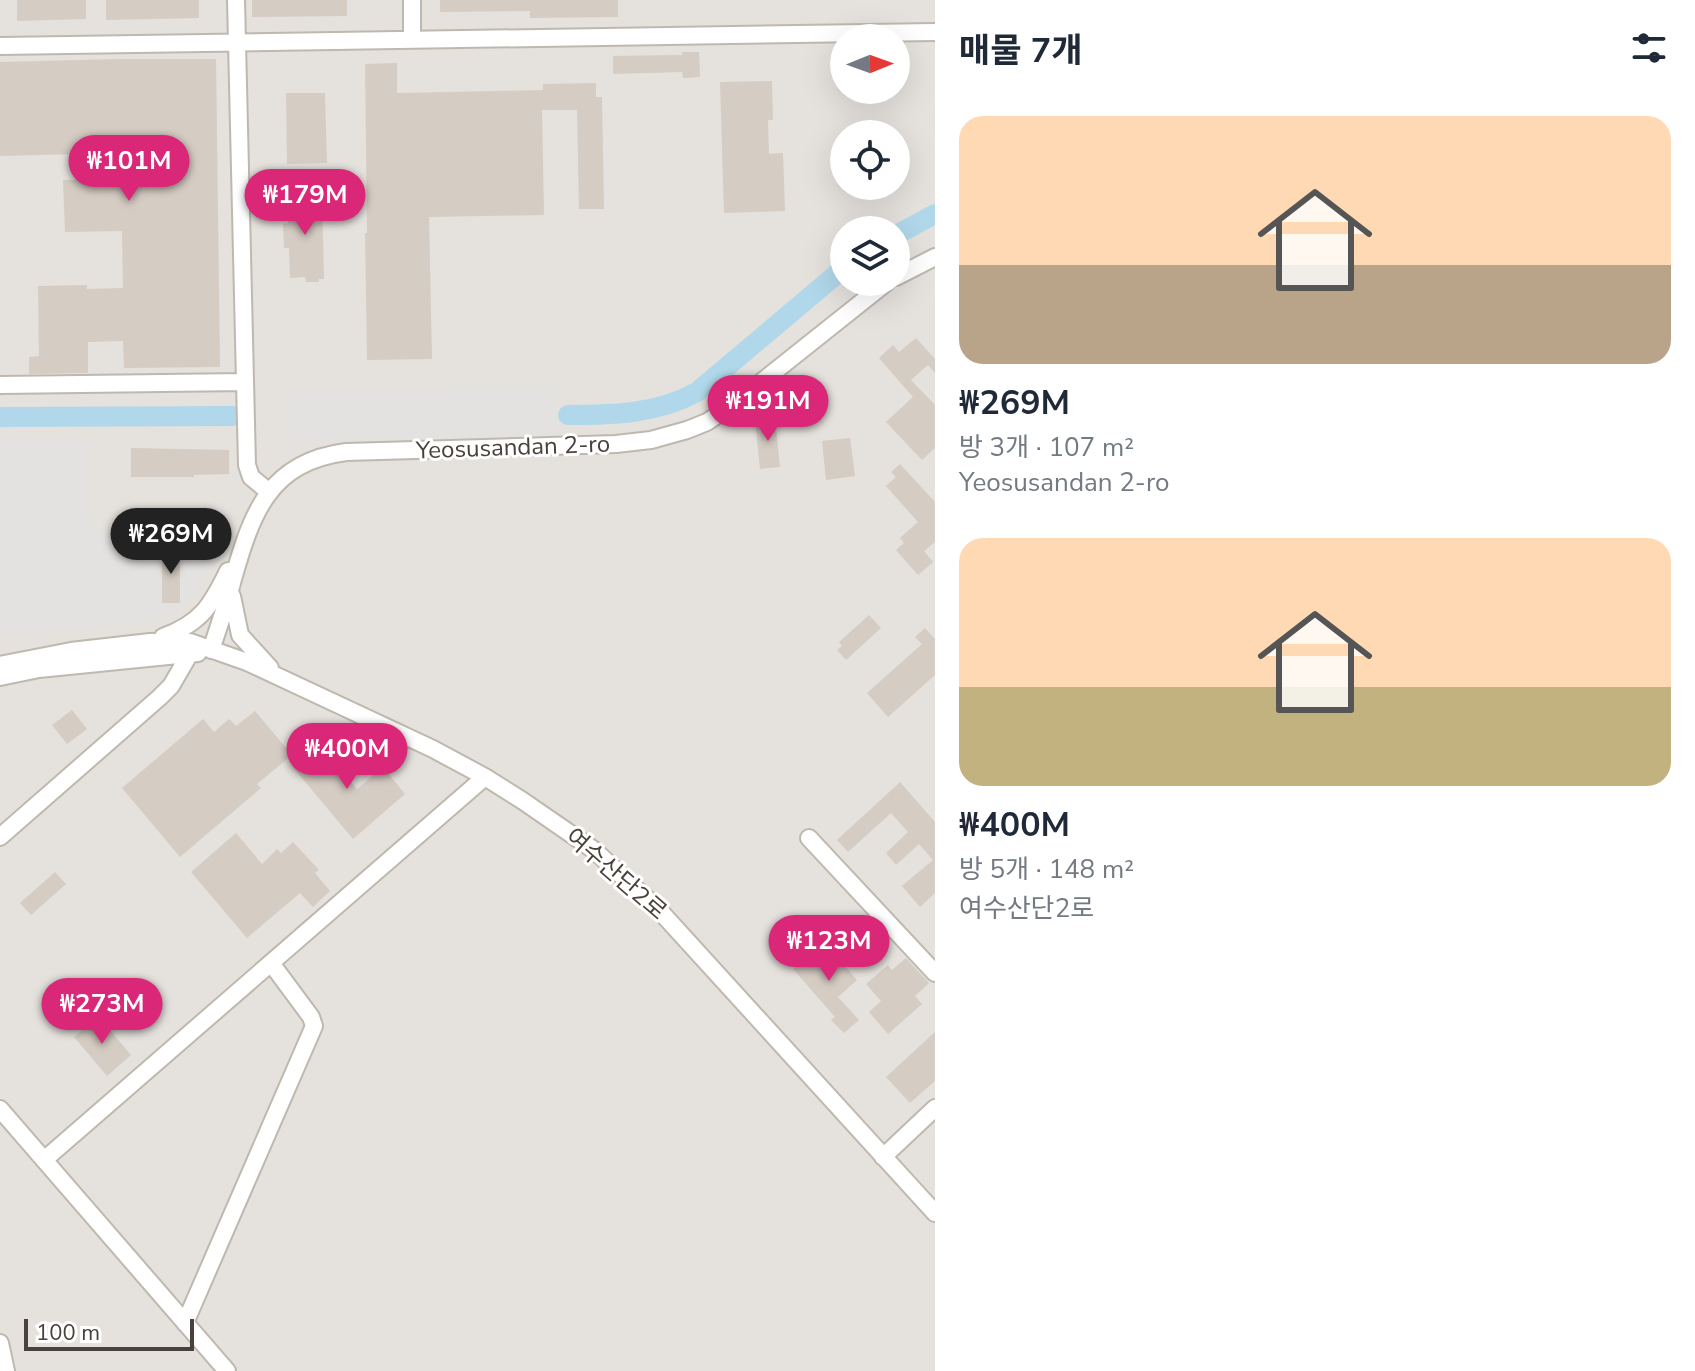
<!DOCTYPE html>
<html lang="ko">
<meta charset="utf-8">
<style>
body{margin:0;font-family:"Nunito Sans","Noto Sans KR",sans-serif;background:#f2f2f3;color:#1f2937;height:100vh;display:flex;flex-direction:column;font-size:30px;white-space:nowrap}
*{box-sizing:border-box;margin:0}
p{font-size:26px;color:#747a83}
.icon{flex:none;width:44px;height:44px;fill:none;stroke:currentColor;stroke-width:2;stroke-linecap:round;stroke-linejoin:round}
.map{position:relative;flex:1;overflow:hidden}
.panel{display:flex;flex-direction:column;background:#fff;width:760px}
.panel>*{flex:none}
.needle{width:52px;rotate:89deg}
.buttons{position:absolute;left:830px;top:24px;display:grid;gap:16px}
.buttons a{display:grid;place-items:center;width:80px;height:80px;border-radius:50%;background:#fff;box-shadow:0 8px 32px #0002;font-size:40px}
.scale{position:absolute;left:24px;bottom:20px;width:170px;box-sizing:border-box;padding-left:8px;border:4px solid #48423a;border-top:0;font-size:22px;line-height:28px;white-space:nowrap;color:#48423a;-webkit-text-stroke:6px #fff;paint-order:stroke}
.price{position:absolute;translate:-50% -68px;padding:0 18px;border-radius:28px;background:#db2777;color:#fff;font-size:26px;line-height:52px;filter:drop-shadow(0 2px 4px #0008)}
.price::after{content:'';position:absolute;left:50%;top:48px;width:24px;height:18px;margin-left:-12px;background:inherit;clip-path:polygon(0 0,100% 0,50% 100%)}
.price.selected{background:#222;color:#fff}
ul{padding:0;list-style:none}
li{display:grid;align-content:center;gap:16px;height:424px;padding:0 24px}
li span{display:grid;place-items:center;height:248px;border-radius:24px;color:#555}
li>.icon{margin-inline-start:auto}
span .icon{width:144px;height:144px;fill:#fffc;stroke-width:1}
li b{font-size:34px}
h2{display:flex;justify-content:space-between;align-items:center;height:96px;padding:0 24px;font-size:34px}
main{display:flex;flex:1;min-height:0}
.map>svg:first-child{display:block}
</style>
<main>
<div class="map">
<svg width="935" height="1371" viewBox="0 0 935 1371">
<rect width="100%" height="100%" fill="#f4f1ec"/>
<!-- industrial -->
<path fill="#e5e1dd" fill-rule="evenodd" d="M 0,0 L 935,0 L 935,1371 L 0,1371 ZM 844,38 L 896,38 L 896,90 L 844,90 ZM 844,134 L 896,134 L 896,186 L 844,186 ZM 844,230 L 896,230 L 896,282 L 844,282 Z"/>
<!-- parking -->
<path fill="#e4e2e0" d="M 562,386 L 563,437 L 290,442 L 289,391 Z
M 90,438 L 91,532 L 206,533 L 216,539 L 218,545 L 215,559 L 202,584 L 194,595 L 182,606 L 165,615 L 145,621 L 0,635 L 0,439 Z"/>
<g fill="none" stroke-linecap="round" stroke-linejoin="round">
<!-- river -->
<path stroke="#b0d8ea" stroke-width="20" d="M 896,235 L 935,214
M 568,415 C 613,415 657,414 697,392 L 844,268
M 0,417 L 233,416"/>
</g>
<!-- building -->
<path fill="#d5ccc3" d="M 17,0 L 86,0 L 86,19 L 17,21 Z
M 106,0 L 199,0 L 199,18 L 106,20 Z
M 252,0 L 347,0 L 347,16 L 252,17 Z
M 440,0 L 618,0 L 618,17 L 530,18 L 530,11 L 440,12 Z
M 682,52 L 699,52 L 700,77 L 683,78 L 682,72 L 613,74 L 613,56 L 682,55 Z
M 117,59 L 216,59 L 220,367 L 124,368 L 123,341 L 88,342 L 88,373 L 29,374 L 29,357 L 39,356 L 38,286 L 87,285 L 87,289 L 123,288 L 122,231 L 65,232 L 63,180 L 121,179 L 121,153 L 0,156 L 0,62 Z
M 397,63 L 397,93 L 543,90 L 543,84 L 596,83 L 596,97 L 602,97 L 604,209 L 579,209 L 577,110 L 542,110 L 544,215 L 429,217 L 432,359 L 367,360 L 365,233 L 367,233 L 365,64 Z
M 772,81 L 773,120 L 768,120 L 769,154 L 783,153 L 785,211 L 724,213 L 720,82 Z
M 286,93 L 325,93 L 327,163 L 287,164 Z
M 322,194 L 324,279 L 319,279 L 319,282 L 306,282 L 305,277 L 290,278 L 289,248 L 284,248 L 283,224 L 288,223 L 287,195 Z
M 916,338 L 935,359 L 935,373 L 928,365 L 911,380 L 935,405 L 935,448 L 922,460 L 886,422 L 913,397 L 879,358 L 893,345 L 899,352 Z
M 779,418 L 780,427 L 776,428 L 780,467 L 760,469 L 755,420 Z
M 850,438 L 855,476 L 826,480 L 822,441 Z
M 131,448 L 229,450 L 229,474 L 194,475 L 194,477 L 131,477 Z
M 900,464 L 935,502 L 935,542 L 924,551 L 933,562 L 918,575 L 896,550 L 904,543 L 900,538 L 918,522 L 886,486 L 896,477 L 891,472 Z
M 162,549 L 180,549 L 180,603 L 162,603 Z
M 869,615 L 881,628 L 846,660 L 837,650 L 842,646 L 839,642 Z
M 925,628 L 935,639 L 935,675 L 888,717 L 867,693 L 922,644 L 915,637 Z
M 72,710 L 87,729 L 67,744 L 52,725 Z
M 255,711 L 292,755 L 257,784 L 261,788 L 180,857 L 122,788 L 203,719 L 214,732 L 229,719 L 236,726 Z
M 318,743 L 357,789 L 383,767 L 405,794 L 353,839 L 291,765 Z
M 900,782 L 935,822 L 935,893 L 920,907 L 902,886 L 933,860 L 919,844 L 896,865 L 886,853 L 908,832 L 891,813 L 848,852 L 837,840 Z
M 236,833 L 262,864 L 277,849 L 281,853 L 293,842 L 319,870 L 315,873 L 330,891 L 313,907 L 300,893 L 247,938 L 191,872 Z
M 55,872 L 66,884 L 31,915 L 20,903 Z
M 824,942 L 857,980 L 838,997 L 859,1020 L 844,1033 L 831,1020 L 835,1017 L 793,969 Z
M 906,958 L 929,983 L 915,996 L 922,1004 L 888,1034 L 869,1012 L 881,1001 L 866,984 L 888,965 L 892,970 Z
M 98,1016 L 131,1055 L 107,1076 L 74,1037 Z
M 935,1032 L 935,1081 L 910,1103 L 886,1077 Z"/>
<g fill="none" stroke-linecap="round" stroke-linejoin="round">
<!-- minor casing -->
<g stroke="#bfb8af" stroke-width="20">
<path id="minor" d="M 236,0 L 247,465 L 251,477 L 269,492
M 412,0 L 412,40
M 0,46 L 935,32
M 896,277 L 935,257
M 0,385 L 245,382
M 232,596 L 240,635 L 270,668
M 163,637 C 201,623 211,606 228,571
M 211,650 C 219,626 227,603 233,579 C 252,513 269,462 346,452 L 616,444 L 651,440 L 687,430 L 707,422 L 735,403 L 887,282
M 0,665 L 71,651 L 150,642 L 190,642 L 247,662 L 433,749 L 485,777 L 523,801 L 594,850 L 659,910 L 935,1213
M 0,677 L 39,669 L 198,653
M 0,837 L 160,697 L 171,686 L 189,655
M 809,838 L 935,973
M 0,1109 L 227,1371
M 883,1157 L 935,1108
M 44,1160 L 485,777
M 185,1323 L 314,1026 L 311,1017 L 271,963
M 0,1343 L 6,1371"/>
</g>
<!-- minor -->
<use href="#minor" stroke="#fff" stroke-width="16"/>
</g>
<g text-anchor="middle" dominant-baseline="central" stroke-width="6" stroke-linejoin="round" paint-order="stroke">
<!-- street labels -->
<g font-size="24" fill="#48423a" stroke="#fff">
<text transform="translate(513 447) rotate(-2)">Yeosusandan 2-ro</text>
<text transform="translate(616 874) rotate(41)">여수산단2로</text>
</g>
</g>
</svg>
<div class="buttons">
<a><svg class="needle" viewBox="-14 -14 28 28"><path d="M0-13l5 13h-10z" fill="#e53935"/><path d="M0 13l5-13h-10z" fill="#747a83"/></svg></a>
<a><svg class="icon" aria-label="locate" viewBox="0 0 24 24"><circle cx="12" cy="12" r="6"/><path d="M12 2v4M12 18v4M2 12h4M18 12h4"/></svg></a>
<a><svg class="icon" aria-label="layers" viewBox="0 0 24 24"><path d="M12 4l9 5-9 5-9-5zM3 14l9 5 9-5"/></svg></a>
</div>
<div class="scale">100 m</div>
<b class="price" style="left:129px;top:203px">₩101M</b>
<b class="price" style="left:305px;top:237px">₩179M</b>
<b class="price" style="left:768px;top:443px">₩191M</b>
<b class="price selected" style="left:171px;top:576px">₩269M</b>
<b class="price" style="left:347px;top:791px">₩400M</b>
<b class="price" style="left:829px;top:983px">₩123M</b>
<b class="price" style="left:102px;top:1046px">₩273M</b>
</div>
<section class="panel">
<h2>매물 7개<svg class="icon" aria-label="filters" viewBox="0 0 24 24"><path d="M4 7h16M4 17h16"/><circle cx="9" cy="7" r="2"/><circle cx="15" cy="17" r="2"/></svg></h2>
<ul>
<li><span style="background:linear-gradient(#ffd9b3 60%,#b9a48a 0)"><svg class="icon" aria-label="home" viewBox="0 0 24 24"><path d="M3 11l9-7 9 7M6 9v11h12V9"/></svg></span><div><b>₩269M</b><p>방 3개 · 107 m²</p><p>Yeosusandan 2-ro</p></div></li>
<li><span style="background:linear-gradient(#ffd9b3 60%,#c2b280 0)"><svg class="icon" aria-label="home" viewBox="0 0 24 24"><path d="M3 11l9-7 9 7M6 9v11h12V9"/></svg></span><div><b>₩400M</b><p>방 5개 · 148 m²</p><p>여수산단2로</p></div></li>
</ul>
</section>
</main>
